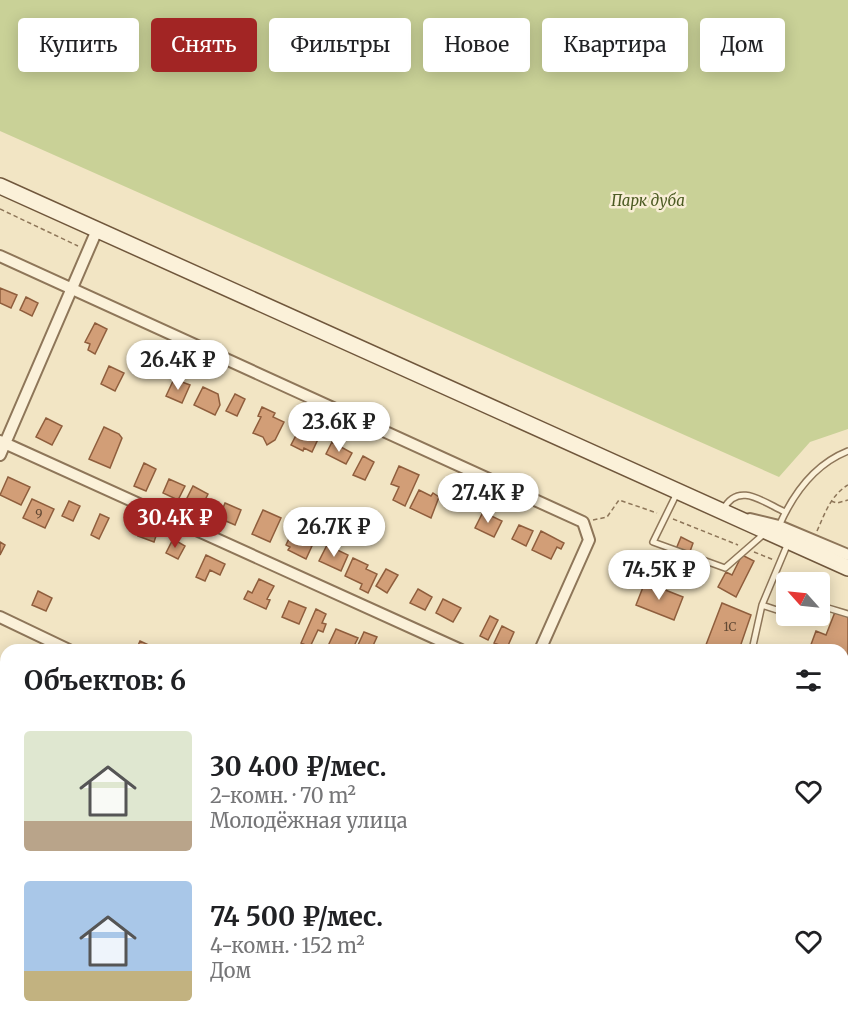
<!DOCTYPE html>
<html lang="ru">
<meta charset="utf-8">
<style>
body{margin:0;font-family:Merriweather,serif;background:#f2f2f2;color:#202124;height:100vh;display:flex;flex-direction:column;font-size:22px;white-space:nowrap}
*{box-sizing:border-box;margin:0}
p{font-size:20px;color:#757577}
.icon{flex:none;width:33px;height:33px;fill:none;stroke:currentColor;stroke-width:2;stroke-linecap:round;stroke-linejoin:round}
.map{position:relative;flex:1;overflow:hidden}
.sheet{position:absolute;left:0px;top:644px;width:849px;height:386px;display:flex;flex-direction:column;background:#fff;border-radius:18px 18px 0 0;box-shadow:0 3px 15px #0003}
.sheet>*{flex:none}
.guide{position:absolute;left:18px;top:18px;width:813px;height:54px;display:flex;gap:12px}
.needle{width:39px;rotate:297deg}
.buttons{position:absolute;left:776px;top:572px;display:grid;gap:12px}
.buttons a{display:grid;place-items:center;width:54px;height:54px;border-radius:6px;background:#fff;box-shadow:0 3px 15px #0003;font-size:30px}
.price{position:absolute;translate:-50% -51px;padding:0 14px;border-radius:21px;background:#fff;color:#222;font-size:20px;line-height:39px;filter:drop-shadow(0 2px 3px #0008)}
.price::after{content:'';position:absolute;left:50%;top:36px;width:18px;height:14px;margin-left:-9px;background:inherit;clip-path:polygon(0 0,100% 0,50% 100%)}
.price.on{background:#a22524;color:#fff}
ul{padding:0;list-style:none}
li{display:flex;align-items:center;gap:18px;height:150px;padding:0 24px}
li span{display:grid;place-items:center;flex:none;width:168px;height:120px;border-radius:6px;color:#555}
li>.icon{margin-inline-start:auto}
span .icon{width:72px;height:72px;fill:#fffc;stroke-width:1}
li b{font-size:26px}
h2{display:flex;justify-content:space-between;align-items:center;height:72px;padding:0 24px;font-size:26px}
.tag{padding:0 21px;border-radius:6px;background:#fff;box-shadow:0 3px 15px #0003;font-size:21px;line-height:54px}
.tag.on{background:#a22524;color:#fff}
.map>svg:first-child{display:block}
</style>
<div class="map">
<svg width="848" height="1028" viewBox="0 0 848 1028">
<rect width="100%" height="100%" fill="#f2e5c4"/>
<!-- green -->
<path fill="#c9d197" d="M 0,0 L 848,0 L 848,429 L 810,442 L 779,477 L 0,131 Z"/>
<!-- building -->
<path fill="#d29e77" stroke="#8f5e3d" stroke-width="1.5" d="M 0,288 L 17,295 L 11,308 L 0,303 Z
M 26,297 L 38,303 L 32,316 L 20,310 Z
M 95,323 L 107,329 L 95,354 L 88,350 L 90,344 L 85,342 Z
M 153,351 L 167,357 L 160,372 L 146,365 Z
M 109,366 L 124,373 L 115,391 L 101,384 Z
M 174,379 L 190,385 L 182,403 L 166,396 Z
M 203,387 L 218,394 L 220,405 L 215,415 L 194,405 Z
M 235,394 L 245,399 L 237,416 L 226,411 Z
M 262,407 L 275,413 L 273,417 L 284,422 L 275,440 L 267,445 L 263,437 L 253,433 L 261,417 L 258,416 Z
M 46,418 L 62,426 L 52,445 L 36,437 Z
M 302,424 L 315,431 L 313,434 L 319,437 L 312,452 L 304,448 L 303,451 L 291,445 Z
M 104,427 L 119,434 L 122,438 L 110,468 L 89,459 Z
M 332,442 L 352,453 L 346,464 L 326,454 Z
M 363,456 L 374,462 L 365,480 L 353,475 Z
M 144,463 L 156,469 L 146,491 L 134,486 Z
M 399,466 L 419,475 L 405,506 L 393,500 L 399,487 L 391,484 Z
M 8,477 L 30,487 L 21,505 L 0,495 Z
M 169,479 L 185,486 L 178,500 L 163,493 Z
M 193,486 L 208,494 L 201,508 L 195,504 L 191,513 L 182,508 Z
M 419,490 L 431,496 L 433,493 L 439,497 L 431,518 L 410,508 Z
M 32,499 L 54,509 L 45,528 L 23,518 Z
M 69,501 L 80,506 L 73,521 L 62,516 Z
M 225,503 L 241,510 L 235,525 L 219,518 Z
M 263,510 L 281,518 L 270,542 L 252,534 Z
M 483,512 L 502,521 L 494,537 L 475,528 Z
M 100,514 L 109,518 L 99,539 L 91,535 Z
M 519,525 L 533,531 L 526,546 L 512,539 Z
M 295,526 L 301,530 L 299,535 L 309,540 L 307,544 L 312,546 L 306,559 L 288,550 L 290,547 L 286,545 Z
M 142,527 L 157,533 L 154,542 L 138,536 Z
M 541,531 L 564,543 L 561,549 L 557,547 L 551,559 L 532,550 Z
M 681,537 L 693,543 L 687,560 L 682,558 L 679,566 L 688,570 L 684,580 L 663,572 L 667,561 L 675,564 L 678,556 L 674,554 Z
M 173,539 L 185,546 L 178,559 L 166,553 Z
M 0,542 L 5,545 L 0,555 Z
M 327,545 L 348,555 L 341,571 L 319,561 Z
M 206,555 L 225,564 L 220,575 L 210,570 L 205,581 L 196,577 Z
M 742,555 L 754,561 L 736,597 L 718,587 L 726,572 L 732,575 Z
M 353,558 L 368,565 L 366,569 L 377,574 L 368,593 L 360,589 L 362,584 L 345,576 Z
M 386,569 L 398,575 L 387,593 L 376,586 Z
M 259,579 L 274,586 L 267,599 L 270,600 L 266,609 L 244,599 L 248,591 L 252,593 Z
M 645,582 L 683,597 L 674,620 L 636,605 Z
M 418,589 L 432,597 L 425,610 L 410,603 Z
M 38,591 L 52,598 L 46,611 L 32,605 Z
M 443,599 L 461,608 L 453,622 L 436,613 Z
M 289,601 L 306,608 L 299,624 L 282,617 Z
M 722,603 L 751,615 L 739,650 L 704,650 Z
M 316,609 L 326,614 L 322,623 L 326,624 L 323,632 L 318,630 L 310,647 L 301,643 Z
M 835,612 L 848,617 L 848,672 L 843,670 L 843,650 L 809,650 L 816,631 L 826,635 Z
M 490,616 L 498,620 L 488,640 L 480,636 Z
M 502,626 L 514,632 L 507,648 L 494,643 Z
M 336,629 L 358,638 L 352,650 L 335,650 L 328,646 Z
M 364,632 L 377,637 L 371,650 L 358,645 Z
M 140,641 L 151,646 L 149,650 L 136,650 Z
M 843,702 L 848,704 L 848,785 L 843,798 Z
M 32,1023 L 52,1023 L 50,1028 L 40,1028 L 32,1025 Z
M 78,1023 L 88,1023 L 93,1025 L 91,1028 L 75,1028 Z
M 156,1023 L 164,1023 L 174,1028 L 154,1028 Z"/>
<g fill="none" stroke-linecap="round" stroke-linejoin="round">
<!-- service casing -->
<g stroke="#8e7659" stroke-width="8">
<path id="service" d="M 677,493 L 653,542 L 725,568 L 764,534
M 723,510 C 738,481 763,502 785,512
M 779,526 C 793,494 815,464 848,451
M 762,605 L 786,613
M 791,615 L 812,622 L 828,608 L 848,614
M 752,650 L 762,605 L 788,543
M 843,690 L 848,691
M 843,827 L 848,814"/>
</g>
<!-- minor casing -->
<g stroke="#8e7659" stroke-width="14">
<path id="minor" d="M 0,256 L 583,522 L 589,540 L 540,650
M 0,441 L 461,650
M 0,455 L 97,230
M 750,519 L 779,526 L 848,555
M 0,617 L 69,650
M 0,757 L 6,760
M 0,934 L 6,937
M 843,1022 L 848,1025
M 0,1026 L 5,1028
M 263,1028 L 266,1023"/>
</g>
<!-- tertiary casing -->
<g stroke="#8e7659" stroke-width="16">
<path id="tertiary" d="M 843,912 L 848,899
M 800,1028 L 802,1023"/>
</g>
<!-- secondary casing -->
<g stroke="#70573c" stroke-width="18">
<path id="secondary" d="M 0,186 L 848,568"/>
</g>
<!-- path -->
<path stroke="#8e7659" stroke-width="1.5" stroke-dasharray="4.5 3" stroke-linecap="butt" d="M 0,209 L 78,246
M 831,501 L 837,503 L 848,500
M 673,519 L 738,545
M 593,520 L 607,517 L 619,500 L 657,513
M 817,531 C 825,513 831,495 848,485
M 754,552 L 774,560"/>
<!-- service -->
<use href="#service" stroke="#fbf1d9" stroke-width="5"/>
<!-- minor -->
<use href="#minor" stroke="#fbf1d9" stroke-width="10"/>
<!-- tertiary -->
<use href="#tertiary" stroke="#fbf1d9" stroke-width="14"/>
<!-- secondary -->
<use href="#secondary" stroke="#fbf1d9" stroke-width="15"/>
</g>
<g text-anchor="middle" dominant-baseline="central" stroke-width="5" stroke-linejoin="round" paint-order="stroke">
<!-- number labels -->
<g font-size="12" fill="#624934">
<text x="39" y="513">9</text>
<text x="730" y="626">1С</text>
</g>
<!-- park labels -->
<g font-size="15" font-style="italic" fill="#4c5b23" stroke="#f8eed5">
<text x="648" y="200">Парк дуба</text>
</g>
</g>
</svg>
<div class="buttons">
<a><svg class="needle" viewBox="-14 -14 28 28"><path d="M0-13l5 13h-10z" fill="#e53935"/><path d="M0 13l5-13h-10z" fill="#757577"/></svg></a>
</div>
<b class="price" style="left:178px;top:391px">26.4K ₽</b>
<b class="price" style="left:339px;top:453px">23.6K ₽</b>
<b class="price" style="left:488px;top:524px">27.4K ₽</b>
<b class="price on" style="left:175px;top:549px">30.4K ₽</b>
<b class="price" style="left:334px;top:558px">26.7K ₽</b>
<b class="price" style="left:659px;top:601px">74.5K ₽</b>
<div class="guide">
<a class="tag">Купить</a>
<a class="tag on">Снять</a>
<a class="tag">Фильтры</a>
<a class="tag">Новое</a>
<a class="tag">Квартира</a>
<a class="tag">Дом</a>
</div>
<section class="sheet">
<h2>Объектов: 6<svg class="icon" aria-label="filters" viewBox="0 0 24 24"><path d="M4 7h16M4 17h16"/><circle cx="9" cy="7" r="2"/><circle cx="15" cy="17" r="2"/></svg></h2>
<ul>
<li><span style="background:linear-gradient(#dfe7d0 75%,#b9a48a 0)"><svg class="icon" aria-label="home" viewBox="0 0 24 24"><path d="M3 11l9-7 9 7M6 9v11h12V9"/></svg></span><div><b>30 400 ₽/мес.</b><p>2-комн. · 70 m²</p><p>Молодёжная улица</p></div><svg class="icon" aria-label="heart" viewBox="0 0 24 24"><path d="M12 20l-8-8c-3-5 5-10 8-4 3-6 11-1 8 4z"/></svg></li>
<li><span style="background:linear-gradient(#a9c7e8 75%,#c2b280 0)"><svg class="icon" aria-label="home" viewBox="0 0 24 24"><path d="M3 11l9-7 9 7M6 9v11h12V9"/></svg></span><div><b>74 500 ₽/мес.</b><p>4-комн. · 152 m²</p><p>Дом</p></div><svg class="icon" aria-label="heart" viewBox="0 0 24 24"><path d="M12 20l-8-8c-3-5 5-10 8-4 3-6 11-1 8 4z"/></svg></li>
</ul>
</section>
</div>
